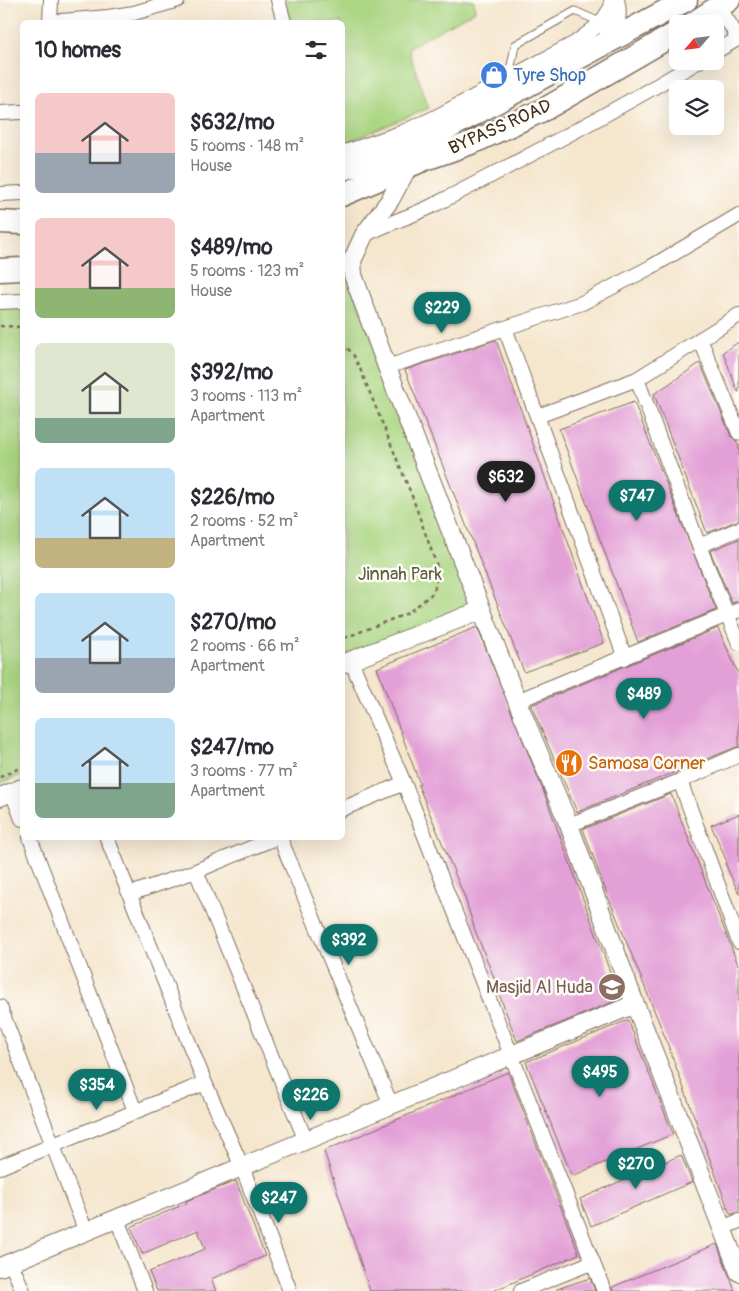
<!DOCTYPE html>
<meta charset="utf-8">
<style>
body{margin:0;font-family:Pangolin,sans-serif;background:#f7f7f7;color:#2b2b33;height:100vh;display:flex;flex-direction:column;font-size:19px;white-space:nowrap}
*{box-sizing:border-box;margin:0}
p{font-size:16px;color:#7c7c81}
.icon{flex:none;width:28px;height:28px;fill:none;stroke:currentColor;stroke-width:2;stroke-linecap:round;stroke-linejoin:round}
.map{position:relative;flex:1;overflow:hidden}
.details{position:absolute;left:20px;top:20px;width:325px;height:820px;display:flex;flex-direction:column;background:#fff;border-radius:8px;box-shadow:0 5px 20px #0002}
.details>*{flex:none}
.needle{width:32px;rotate:242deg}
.fabs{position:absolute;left:669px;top:15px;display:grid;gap:10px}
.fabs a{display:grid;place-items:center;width:55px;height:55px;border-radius:8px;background:#fff;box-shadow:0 5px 20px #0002;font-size:25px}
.price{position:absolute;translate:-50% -42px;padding:0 11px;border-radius:18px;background:#0f766e;color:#fff;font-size:16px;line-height:32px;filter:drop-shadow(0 1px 2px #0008)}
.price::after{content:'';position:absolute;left:50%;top:30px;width:15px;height:11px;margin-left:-8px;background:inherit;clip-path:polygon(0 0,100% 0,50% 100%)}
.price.selected{background:#222;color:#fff}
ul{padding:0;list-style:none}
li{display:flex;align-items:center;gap:15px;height:125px;padding:0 15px}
li span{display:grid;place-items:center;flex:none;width:140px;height:100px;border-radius:8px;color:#555}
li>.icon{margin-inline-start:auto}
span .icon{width:60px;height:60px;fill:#fffc;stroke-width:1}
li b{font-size:21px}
h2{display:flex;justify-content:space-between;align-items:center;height:60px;padding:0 15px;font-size:21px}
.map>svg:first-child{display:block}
</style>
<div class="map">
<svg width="739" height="1291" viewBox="0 0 739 1291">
<rect width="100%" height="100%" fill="#fdfcf7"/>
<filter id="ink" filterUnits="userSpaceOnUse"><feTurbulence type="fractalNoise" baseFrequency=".02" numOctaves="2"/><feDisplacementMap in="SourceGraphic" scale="10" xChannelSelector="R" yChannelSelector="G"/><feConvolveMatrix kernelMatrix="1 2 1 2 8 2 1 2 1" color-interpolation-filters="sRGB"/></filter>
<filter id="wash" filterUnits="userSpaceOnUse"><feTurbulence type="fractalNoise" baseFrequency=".0096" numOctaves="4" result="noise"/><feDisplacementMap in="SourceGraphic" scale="20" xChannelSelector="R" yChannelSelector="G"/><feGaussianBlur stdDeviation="1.12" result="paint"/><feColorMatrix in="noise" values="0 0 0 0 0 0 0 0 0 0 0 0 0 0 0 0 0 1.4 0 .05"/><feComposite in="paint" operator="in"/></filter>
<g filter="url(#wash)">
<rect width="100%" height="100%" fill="#f5e6ce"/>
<!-- green -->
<path fill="#abd683" stroke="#738050" d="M 285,0 L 474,0 L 475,11 L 409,47 L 410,55 L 429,108 L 343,144 L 342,22 L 292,22 Z
M 342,260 L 474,608 L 342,656 Z
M 22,308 L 22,775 L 0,783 L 0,309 Z"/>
<g id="blocks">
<!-- building -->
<path fill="#e3a0d7" d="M 496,340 L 604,643 L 524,672 L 405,370 Z
M 739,342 L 739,392 L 738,392 L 723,352 Z
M 700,363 L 731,436 L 737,442 L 739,445 L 739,520 L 707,533 L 654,394 Z
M 634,402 L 716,610 L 638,642 L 559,429 Z
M 739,539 L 739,601 L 732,603 L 710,551 Z
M 477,627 L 543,790 L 620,999 L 517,1041 L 496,986 L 497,985 L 475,930 L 465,898 L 418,785 L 420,784 L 377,668 Z
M 718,628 L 739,675 L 739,746 L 577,812 L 531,705 Z
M 671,794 L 739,967 L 739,1212 L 732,1214 L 730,1214 L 665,1037 L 605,889 L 583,829 Z
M 739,814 L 739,894 L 725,863 L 727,862 L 711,825 Z
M 628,1020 L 673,1134 L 572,1176 L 526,1062 Z
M 508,1072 L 579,1254 L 493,1291 L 370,1291 L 324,1151 Z
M 681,1155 L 692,1182 L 591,1226 L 580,1199 Z
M 236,1181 L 265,1256 L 211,1279 L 216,1291 L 157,1291 L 149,1272 L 205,1249 L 198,1230 L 142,1254 L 131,1227 L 187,1203 L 186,1201 Z
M 717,1244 L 735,1291 L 613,1291 L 612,1287 Z
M 590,1278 L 595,1291 L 557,1291 L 557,1289 Z"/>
</g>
</g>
<g filter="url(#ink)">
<use href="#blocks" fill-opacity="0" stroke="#7c6c5c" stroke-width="1"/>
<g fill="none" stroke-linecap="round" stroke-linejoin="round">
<!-- service casing -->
<g stroke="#7c6c5c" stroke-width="9">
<path id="service" d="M 509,77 L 515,45 L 575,11 L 602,23"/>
</g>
<!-- minor casing -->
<g stroke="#7c6c5c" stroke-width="16">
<path id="minor" d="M 278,0 L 284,22
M 719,7 L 739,39
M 50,22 L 108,17 L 134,13 L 178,0
M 50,22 L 51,0
M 715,52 L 739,38
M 0,113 L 22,112
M 342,153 L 403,132 L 434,118 L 575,43 L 601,23 L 615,1
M 0,194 L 22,193
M 365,235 C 387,223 410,217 432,206 C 522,160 612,113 699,61
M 0,302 L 22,301
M 739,315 L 637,379 L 699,546 L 739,643
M 700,339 L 739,433
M 387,367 L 505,328
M 538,416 L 637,379
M 699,546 L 739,529
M 625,658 L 505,328 L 582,303 L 651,267 L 739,215
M 351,661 L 404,783 L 604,1291
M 517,701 L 739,610
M 680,781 L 739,942
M 12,792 L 22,819
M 342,809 L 404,783
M 569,825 L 680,781 L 739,755
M 30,838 L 135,1111
M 107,838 L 205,1083 L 242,1167 L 290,1291
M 280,838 L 391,1105
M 196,871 L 306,1141
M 130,894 L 196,871 L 275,838
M 0,1007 L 86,1232
M 0,1167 L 205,1083
M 117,1219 L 145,1291
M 722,1228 L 739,1221
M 11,1263 L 23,1291
M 521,1291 L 593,1262"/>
</g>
<!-- tertiary casing -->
<g stroke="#7c6c5c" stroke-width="20">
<path id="tertiary" d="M 408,167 L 390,200 L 364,235 L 352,261 L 353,275 L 387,367 L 517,701 L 569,825 L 635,1004 L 739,1272
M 342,664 L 482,610
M 0,797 L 22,788
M 0,1267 L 635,1004"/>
</g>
<!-- secondary casing -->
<g stroke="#7c6c5c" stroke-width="22">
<path id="secondary" d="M 605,45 C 613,30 619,17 614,0"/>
</g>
<!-- primary casing -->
<g stroke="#7c6c5c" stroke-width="25">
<path id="primary" d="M 692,24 L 729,0
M 342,169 L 354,166 L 450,127 L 686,0
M 342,195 L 423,160 L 474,142 L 545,109 L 678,32
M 0,222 L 22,223
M 0,270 L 22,269"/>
</g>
<!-- path -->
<path stroke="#7c6c5c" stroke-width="2.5" stroke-dasharray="4 4" stroke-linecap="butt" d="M 0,326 L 22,327
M 342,343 L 353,354 L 361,371 L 412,496 L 438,569 L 434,592 L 408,613 L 342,639
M 0,777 L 22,767"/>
<!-- service -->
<use href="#service" stroke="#fff" stroke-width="7"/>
<!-- minor -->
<use href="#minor" stroke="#fff" stroke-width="14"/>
<!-- tertiary -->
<use href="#tertiary" stroke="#fff" stroke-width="18"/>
<!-- secondary -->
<use href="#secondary" stroke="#fff" stroke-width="20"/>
<!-- primary -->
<use href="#primary" stroke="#fff" stroke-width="22"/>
</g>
</g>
<!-- icons -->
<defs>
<g id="shop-disc" transform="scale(1.4375)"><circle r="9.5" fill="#3f7fe0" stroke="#fdfcf7"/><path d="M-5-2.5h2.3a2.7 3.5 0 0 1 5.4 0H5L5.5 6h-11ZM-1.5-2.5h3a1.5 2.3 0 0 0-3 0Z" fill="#fff"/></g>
<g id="restaurant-disc" transform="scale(1.4375)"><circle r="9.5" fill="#e8710a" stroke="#fdfcf7"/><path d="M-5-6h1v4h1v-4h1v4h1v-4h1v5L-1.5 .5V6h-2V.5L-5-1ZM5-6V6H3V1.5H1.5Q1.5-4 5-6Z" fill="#fff"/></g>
<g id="school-disc" transform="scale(1.4375)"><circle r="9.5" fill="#8d6e63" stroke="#fdfcf7"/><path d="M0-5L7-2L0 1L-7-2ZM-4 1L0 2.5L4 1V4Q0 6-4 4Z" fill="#fff"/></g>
</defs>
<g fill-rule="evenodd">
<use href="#shop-disc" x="494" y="75"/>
<use href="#restaurant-disc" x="569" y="763"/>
<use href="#school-disc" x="612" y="987"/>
</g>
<g text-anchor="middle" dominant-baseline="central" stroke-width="5" stroke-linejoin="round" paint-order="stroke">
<!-- shop labels -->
<g font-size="18" fill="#366cbe" stroke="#fdfcf7" text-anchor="start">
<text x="513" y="75">Tyre Shop</text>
</g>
<!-- street labels -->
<g font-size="18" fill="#3b2a1e" stroke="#fdfcf7">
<text transform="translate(500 127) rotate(-24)">BYPASS ROAD</text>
</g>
<!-- park labels -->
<g font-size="18" fill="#5d5e3c" stroke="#fdfcf7">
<text x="400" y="574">Jinnah Park</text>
</g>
<!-- food labels -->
<g font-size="18" fill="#c56008" stroke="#fdfcf7" text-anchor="start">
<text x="588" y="763">Samosa Corner</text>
</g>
<!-- education labels -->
<g font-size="18" fill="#785e54" stroke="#fdfcf7" text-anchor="end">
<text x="593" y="987">Masjid Al Huda</text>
</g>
</g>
</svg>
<div class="fabs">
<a><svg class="needle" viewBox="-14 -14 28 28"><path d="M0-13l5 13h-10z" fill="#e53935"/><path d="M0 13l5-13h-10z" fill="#7c7c81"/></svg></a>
<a><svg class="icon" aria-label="layers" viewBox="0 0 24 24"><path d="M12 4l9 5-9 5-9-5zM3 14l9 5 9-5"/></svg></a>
</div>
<b class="price" style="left:442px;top:334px">$229</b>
<b class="price selected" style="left:506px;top:503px">$632</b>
<b class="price" style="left:637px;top:522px">$747</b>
<b class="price" style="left:644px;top:720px">$489</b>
<b class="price" style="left:349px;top:966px">$392</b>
<b class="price" style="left:600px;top:1098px">$495</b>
<b class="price" style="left:97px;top:1111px">$354</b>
<b class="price" style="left:311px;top:1121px">$226</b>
<b class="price" style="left:636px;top:1190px">$270</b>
<b class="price" style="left:279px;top:1224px">$247</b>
<section class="details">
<h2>10 homes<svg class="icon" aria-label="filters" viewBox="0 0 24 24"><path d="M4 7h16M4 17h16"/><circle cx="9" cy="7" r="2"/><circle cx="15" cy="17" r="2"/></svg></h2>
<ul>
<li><span style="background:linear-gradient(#f6c9c9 60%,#9aa5b1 0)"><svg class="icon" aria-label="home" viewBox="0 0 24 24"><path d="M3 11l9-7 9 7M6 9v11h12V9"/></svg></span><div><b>$632/mo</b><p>5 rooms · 148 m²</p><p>House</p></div></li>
<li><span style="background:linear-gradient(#f6c9c9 70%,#8fb573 0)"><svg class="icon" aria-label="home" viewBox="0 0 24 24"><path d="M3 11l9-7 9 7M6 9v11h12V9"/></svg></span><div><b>$489/mo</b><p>5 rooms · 123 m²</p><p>House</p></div></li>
<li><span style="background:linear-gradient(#dfe7d0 75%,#7fa58c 0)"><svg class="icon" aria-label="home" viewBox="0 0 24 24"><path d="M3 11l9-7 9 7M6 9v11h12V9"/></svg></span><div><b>$392/mo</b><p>3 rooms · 113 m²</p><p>Apartment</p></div></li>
<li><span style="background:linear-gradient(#bfe0f5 70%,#c2b280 0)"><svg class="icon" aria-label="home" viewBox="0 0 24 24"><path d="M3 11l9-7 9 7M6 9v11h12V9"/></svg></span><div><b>$226/mo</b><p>2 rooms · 52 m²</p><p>Apartment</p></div></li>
<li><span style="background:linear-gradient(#bfe0f5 65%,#9aa5b1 0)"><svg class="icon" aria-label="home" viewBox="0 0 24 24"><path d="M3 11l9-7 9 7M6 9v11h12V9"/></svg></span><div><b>$270/mo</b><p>2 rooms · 66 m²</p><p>Apartment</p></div></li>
<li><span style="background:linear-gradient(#bfe0f5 65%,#7fa58c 0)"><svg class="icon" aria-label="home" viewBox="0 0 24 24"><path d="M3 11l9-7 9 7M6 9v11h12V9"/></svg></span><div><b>$247/mo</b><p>3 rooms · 77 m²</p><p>Apartment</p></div></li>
</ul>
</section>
</div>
